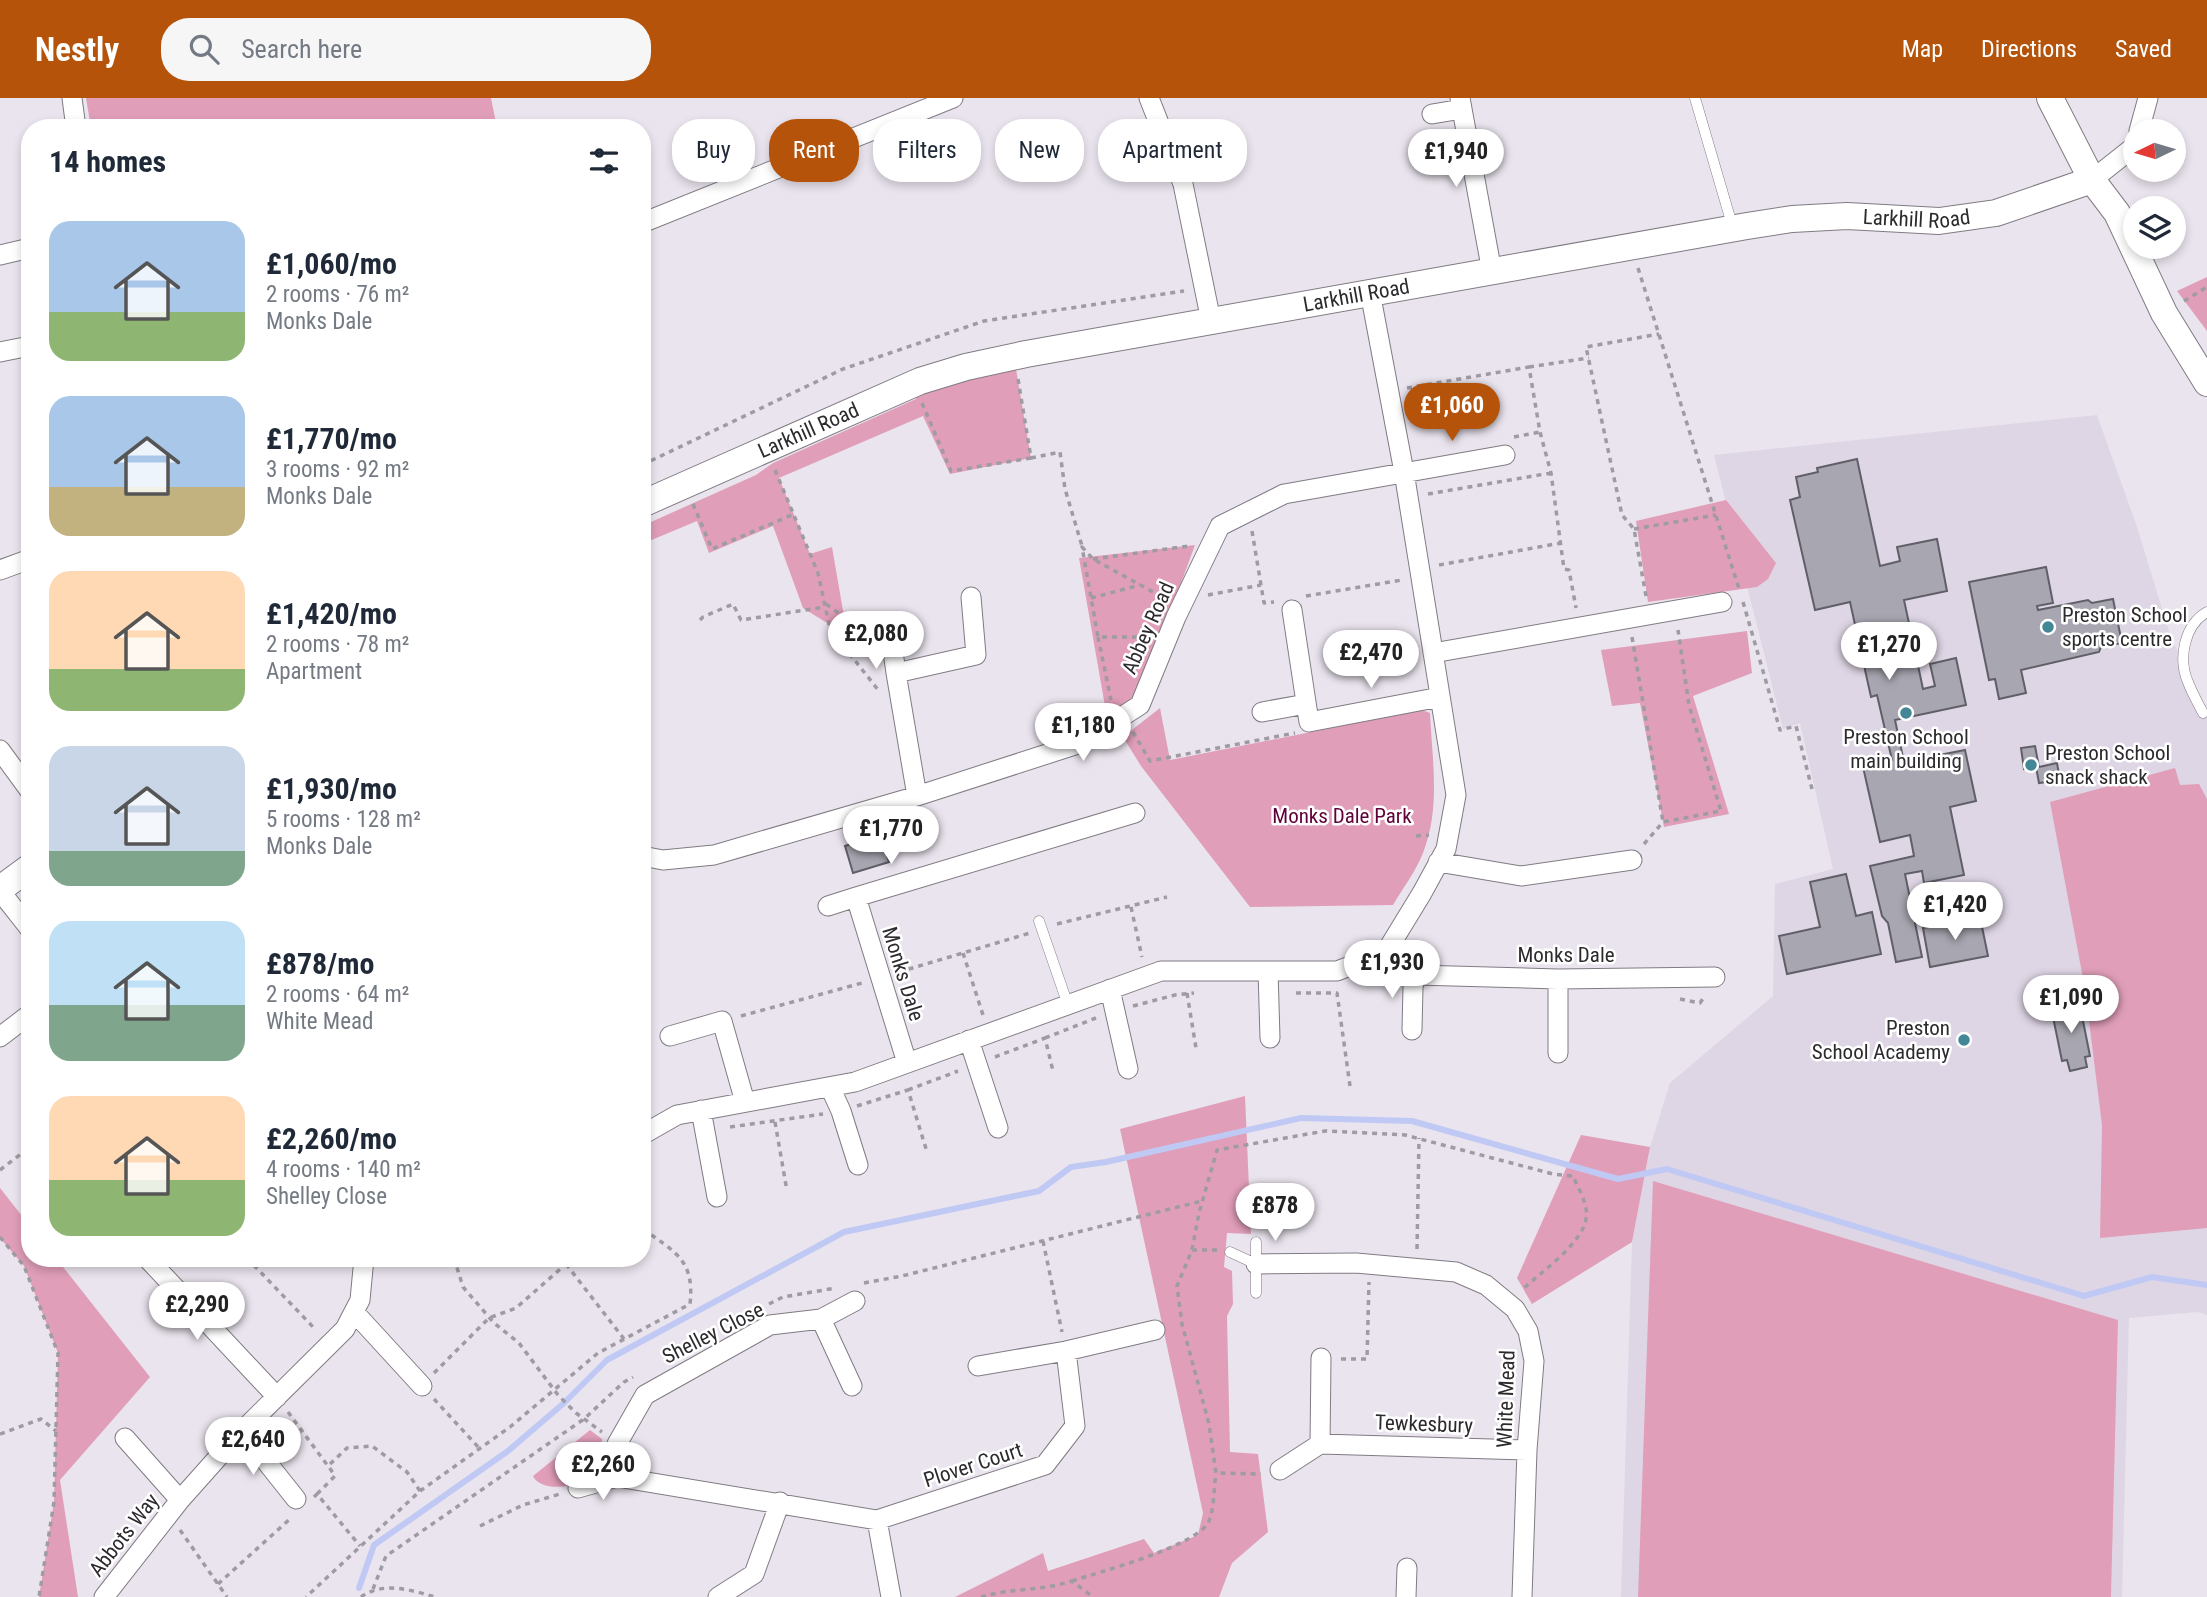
<!DOCTYPE html>
<meta charset="utf-8">
<style>
body{margin:0;font-family:"Roboto Condensed",sans-serif;background:#f6f6f7;color:#1f2937;height:100vh;display:flex;flex-direction:column;font-size:26px;white-space:nowrap}
*{box-sizing:border-box;margin:0}
p{font-size:23px;color:#747a83}
.icon{flex:none;width:38px;height:38px;fill:none;stroke:currentColor;stroke-width:2;stroke-linecap:round;stroke-linejoin:round}
.map{position:relative;flex:1;overflow:hidden}
.details{position:absolute;left:21px;top:21px;width:630px;height:1148px;display:flex;flex-direction:column;background:#fff;border-radius:28px;box-shadow:0 4px 10px #0003}
.details>*{flex:none}
.guide{position:absolute;left:672px;top:21px;width:665px;height:63px;display:flex;gap:14px}
.needle{width:46px;rotate:265deg}
.controls{position:absolute;left:2123px;top:21px;display:grid;gap:14px}
.controls a{display:grid;place-items:center;width:63px;height:63px;border-radius:50%;background:#fff;box-shadow:0 4px 10px #0003;font-size:35px}
.price{position:absolute;translate:-50% -60px;padding:0 16px;border-radius:24px;background:#fff;color:#222;font-size:23px;line-height:46px;filter:drop-shadow(0 2px 4px #0008)}
.price::after{content:'';position:absolute;left:50%;top:42px;width:21px;height:16px;margin-left:-10px;background:inherit;clip-path:polygon(0 0,100% 0,50% 100%)}
.price.on{background:#b45309;color:#fff}
ul{padding:0;list-style:none}
li{display:flex;align-items:center;gap:21px;height:175px;padding:0 28px}
li span{display:grid;place-items:center;flex:none;width:196px;height:140px;border-radius:21px;color:#555}
li>.icon{margin-inline-start:auto}
span .icon{width:84px;height:84px;fill:#fffc;stroke-width:1}
li b{font-size:30px}
h2{display:flex;justify-content:space-between;align-items:center;height:84px;padding:0 28px;font-size:30px}
.pill{padding:0 24px;border-radius:28px;background:#fff;box-shadow:0 4px 10px #0003;font-size:24px;line-height:63px}
.pill.on{background:#b45309;color:#fff}
header{display:flex;align-items:center;gap:42px;box-sizing:border-box;height:98px;padding:0 35px;background:#b45309;color:#fff}
header strong{font-size:33px}
nav{display:flex;gap:38px;margin-inline-start:auto;font-size:24px}
.search{width:490px;height:63px;background:#f6f6f7;display:flex;align-items:center;gap:18px;box-sizing:border-box;padding:0 24px;border-radius:28px;color:#747a83;font-size:26px}
.map>svg:first-child{display:block}
</style>
<header>
<strong>Nestly</strong>
<div class="search"><svg class="icon" aria-label="search" viewBox="0 0 24 24"><circle cx="10" cy="10" r="6"/><path d="M15 15l6 6"/></svg>Search here</div>
<nav><a>Map</a><a>Directions</a><a>Saved</a></nav>
</header>
<div class="map">
<svg width="2207" height="1499" viewBox="0 0 2207 1499">
<rect width="100%" height="100%" fill="#eae4ee"/>
<!-- built -->
<path fill="#dfd6e5" d="M 2097,317 L 2136,426 L 2171,540 L 2207,611 L 2207,1217 L 2198,1214 L 2129,1220 L 2122,1499 L 1621,1499 L 1632,1144 L 1650,1049 L 1670,985 L 1773,898 L 1775,786 L 1833,771 L 1800,625 L 1783,631 L 1714,357 Z"/>
<!-- green -->
<path fill="#e09eb9" d="M 86,0 L 491,0 L 497,30 L 91,30 Z
M 2207,179 L 2207,233 L 2177,193 Z
M 1014,259 L 1031,360 L 950,376 L 923,318 L 779,380 L 810,456 L 832,449 L 850,553 L 827,525 L 803,510 L 773,428 L 709,455 L 697,423 L 642,446 L 642,428 L 756,377 L 773,365 L 916,301 L 911,287 Z
M 1726,402 L 1776,465 L 1768,481 L 1757,489 L 1648,504 L 1636,423 Z
M 1195,447 L 1138,602 L 1114,624 L 1105,608 L 1079,460 Z
M 1747,533 L 1752,575 L 1693,598 L 1729,716 L 1664,729 L 1640,605 L 1612,608 L 1601,552 Z
M 1160,610 L 1170,662 L 1422,612 L 1430,615 C 1432,662 1441,709 1423,755 C 1416,773 1403,790 1393,807 L 1250,809 L 1141,668 L 1123,639 Z
M 2175,670 L 2180,687 L 2199,686 L 2207,701 L 2207,1130 L 2100,1140 L 2102,1027 L 2085,891 L 2050,704 Z
M 1245,998 L 1251,1136 L 1227,1135 L 1224,1169 L 1232,1173 L 1233,1206 L 1227,1218 L 1230,1354 L 1258,1356 L 1268,1434 L 1232,1465 L 1219,1499 L 955,1499 L 1043,1455 L 1048,1473 L 1144,1441 L 1154,1455 L 1198,1437 L 1203,1415 L 1120,1031 Z
M 1581,1037 L 1650,1049 L 1632,1144 L 1532,1206 L 1517,1180 Z
M 1653,1083 L 2118,1222 L 2111,1499 L 1638,1499 Z
M 0,1090 L 30,1128 L 30,1160 L 56,1160 L 150,1279 L 60,1382 L 78,1499 L 39,1499 L 54,1404 L 58,1255 L 24,1168 L 0,1140 Z
M 590,1332 L 602,1341 C 601,1351 602,1365 597,1374 C 587,1388 542,1397 533,1378 Z"/>
<g fill="none" stroke-linecap="round" stroke-linejoin="round">
<!-- stream -->
<path stroke="#bfc9f4" stroke-width="6" d="M 359,1490 L 374,1447 L 508,1353 L 564,1305 L 607,1262 L 844,1134 L 1039,1093 L 1071,1069 L 1106,1064 L 1301,1020 L 1412,1023 L 1618,1081 L 1667,1071 L 2084,1198 L 2152,1179 L 2207,1187"/>
</g>
<!-- building -->
<path fill="#a8a6b0" stroke="#605f68" stroke-width="2" d="M 1857,361 L 1880,468 L 1900,463 L 1897,449 L 1937,441 L 1947,493 L 1904,502 L 1923,591 L 1935,588 L 1930,566 L 1956,560 L 1966,607 L 1895,622 L 1904,664 L 1965,652 L 1976,703 L 1950,709 L 1964,777 L 1924,785 L 1922,773 L 1905,776 L 1922,859 L 1896,864 L 1888,825 L 1882,818 L 1870,768 L 1914,758 L 1910,737 L 1880,744 L 1863,669 L 1892,662 L 1877,597 L 1871,599 L 1850,504 L 1815,512 L 1790,402 L 1800,399 L 1796,379 L 1818,374 L 1817,370 Z
M 2046,469 L 2053,505 L 2037,508 L 2038,512 L 2088,502 L 2092,505 L 2113,501 L 2122,545 L 2101,549 L 2099,554 L 2021,572 L 2026,595 L 1999,601 L 1995,581 L 1989,582 L 1969,484 Z
M 2035,648 L 2039,669 L 2057,665 L 2060,682 L 2039,685 L 2036,669 L 2024,671 L 2021,650 Z
M 880,737 L 889,764 L 853,775 L 845,748 Z
M 1846,776 L 1856,818 L 1872,814 L 1881,856 L 1787,876 L 1779,838 L 1820,829 L 1810,784 Z
M 1980,819 L 1988,858 L 1930,869 L 1923,830 Z
M 2079,903 L 2090,958 L 2085,959 L 2087,969 L 2070,973 L 2067,962 L 2062,963 L 2051,909 Z"/>
<g fill="none" stroke-linecap="round" stroke-linejoin="round">
<!-- lane casing -->
<g stroke="#807b83" stroke-width="11">
<path id="lane" d="M 1695,0 L 1733,130
M 2203,615 C 2198,605 2192,595 2188,584 C 2178,561 2184,527 2207,514
M 1039,823 L 1068,907
M 1230,1154 L 1256,1166
M 1256,1195 L 1256,1144"/>
</g>
<!-- street casing -->
<g stroke="#807b83" stroke-width="21">
<path id="street" d="M 72,0 L 76,30
M 1149,0 L 1183,86 L 1211,223
M 1460,0 L 1492,174
M 1432,16 L 1462,11
M 2139,33 L 2148,0
M 2092,82 L 2135,48
M 642,125 L 953,0
M 0,157 L 30,150
M 0,254 L 30,248
M 0,472 L 30,461
M 1292,512 L 1309,624 L 1440,599
M 867,535 L 890,532 L 896,575
M 1433,555 L 1722,504
M 1262,614 L 1306,606
M 0,652 L 30,693
M 917,698 L 896,575 L 976,557 L 971,499
M 642,758 L 663,762 L 714,757 L 917,698 L 1081,645 L 1140,607 L 1176,519 L 1220,428 L 1284,396 L 1505,357
M 1438,764 L 1521,778 L 1632,762
M 0,793 L 30,831
M 828,808 L 856,799
M 1386,854 L 1416,877 L 1558,881 L 1715,879
M 1268,873 L 1270,940
M 1558,881 L 1558,955
M 1110,891 L 1128,971
M 1412,932 L 1413,889 L 1416,877
M 670,938 L 722,923 L 745,1004
M 0,939 L 30,916
M 969,942 L 998,1030
M 907,965 L 856,799 L 1135,715
M 830,989 L 841,1013 L 858,1067
M 701,1012 L 717,1099
M 642,1037 L 677,1017 L 855,984 L 1161,873 L 1337,873 L 1386,854 L 1422,795 L 1446,751 L 1456,697 L 1404,374 L 1370,194
M 147,1160 L 277,1299
M 1256,1166 L 1356,1165 L 1456,1174 L 1486,1187 L 1515,1211 L 1528,1233 L 1534,1263 L 1527,1352 L 1522,1499
M 355,1215 L 422,1288
M 821,1221 L 855,1203
M 978,1268 L 1066,1253 L 1155,1232
M 852,1288 L 821,1221 L 770,1227 L 645,1297 L 617,1346 L 617,1379 L 877,1422 L 1045,1367 L 1075,1328 L 1066,1253
M 242,1333 L 296,1401
M 125,1340 L 180,1402
M 1320,1346 L 1321,1260
M 1280,1372 L 1320,1346 L 1527,1352
M 578,1390 L 617,1379
M 877,1422 L 891,1499
M 104,1499 L 180,1402 L 237,1338 L 345,1231 L 360,1202 L 364,1160
M 718,1499 L 754,1476 L 780,1404
M 1406,1499 L 1407,1470"/>
</g>
<!-- secondary casing -->
<g stroke="#807b83" stroke-width="28">
<g id="secondary">
<path d="M 2050,0 L 2092,82 L 2117,115 L 2164,215 L 2207,285"/>
<path id="s1" d="M 642,406 L 920,283 L 966,269 L 1026,256 L 1747,128 L 1792,121 L 1847,118 L 1939,123 L 1996,115 L 2092,82"/>
<path d="M 0,791 L 30,769"/>
</g>
</g>
<!-- path -->
<path stroke="#9f9ba2" stroke-width="3.5" stroke-dasharray="5 5" stroke-linecap="butt" d="M 1638,170 L 1740,494
M 2184,203 L 2207,189
M 1529,269 L 1589,260
M 1018,281 L 1031,360 L 1060,354 L 1065,391 L 1082,448
M 1407,290 L 1529,269 L 1540,334 L 1551,375 L 1564,471 L 1569,472 L 1576,510
M 922,305 L 951,373 L 1031,360
M 1514,339 L 1540,334
M 642,367 L 843,271 L 984,223 L 1184,193
M 775,372 L 818,475 L 830,531 L 879,593
M 1428,396 L 1551,375
M 693,406 L 712,451 L 794,416
M 1634,431 L 1716,417
M 1252,433 L 1264,505 L 1274,504
M 1093,461 L 1189,448
M 1439,467 L 1561,445
M 1208,497 L 1261,487
M 1306,498 L 1402,482
M 1646,498 L 1634,431 L 1622,417 L 1586,249 L 1659,236
M 1091,500 L 1140,487
M 1743,504 L 1780,632 L 1796,628 L 1812,691
M 826,506 L 851,524
M 700,522 L 703,519 L 733,506 L 741,522 L 825,509
M 1098,539 L 1111,602
M 1147,539 L 1098,539 L 1082,449 L 1093,461 L 1164,500
M 1632,539 L 1663,724
M 1133,634 L 1150,663 L 1295,635
M 1416,738 L 1429,737
M 1644,746 L 1663,724 L 1721,713 L 1689,607 L 1678,532
M 1131,809 L 1142,859
M 1057,826 L 1167,799
M 963,855 L 983,917
M 899,874 L 1030,835
M 1187,895 L 1196,950
M 1296,895 L 1337,895 L 1350,988
M 1680,901 L 1700,905 L 1704,899
M 1133,908 L 1175,897 L 1194,895
M 741,918 L 862,885
M 1045,940 L 1096,920
M 995,959 L 1045,940 L 1053,973
M 908,992 L 958,973
M 857,1008 L 908,992 L 927,1054
M 775,1024 L 787,1093
M 730,1029 L 823,1016
M 0,1072 L 30,1049
M 0,1139 L 24,1168 L 58,1255 L 54,1404 L 39,1499
M 1043,1143 L 1062,1234
M 1417,1151 L 1419,1040
M 1192,1152 L 1199,1115 L 1217,1052 L 1325,1033 L 1405,1037 L 1553,1076 L 1573,1078 C 1578,1090 1589,1107 1586,1121 C 1582,1146 1541,1174 1523,1191
M 1217,1152 L 1192,1152 L 1177,1188 L 1182,1226 L 1209,1326 L 1216,1375 L 1261,1376
M 247,1160 L 316,1232
M 454,1160 L 463,1189 L 494,1225 L 519,1245 L 558,1297 L 576,1315 L 602,1334
M 566,1166 L 624,1241
M 864,1185 L 902,1178 L 1202,1103
M 769,1206 L 783,1199 L 836,1190
M 667,1259 L 740,1219
M 1341,1261 L 1367,1261 L 1369,1184
M 434,1275 L 489,1220 L 516,1210 L 566,1166 L 579,1160
M 434,1301 L 480,1351
M 288,1314 L 328,1368 L 347,1350 L 372,1348 L 407,1374 L 420,1393 L 306,1499
M 0,1336 L 41,1321 L 56,1333
M 420,1393 L 510,1329 L 598,1255 L 690,1206 C 695,1161 674,1154 642,1130
M 317,1396 L 335,1378 L 329,1369
M 314,1399 L 317,1396 L 360,1448
M 480,1428 L 523,1407 L 560,1396
M 180,1432 L 227,1499
M 1072,1483 C 1099,1474 1198,1448 1209,1423 C 1214,1412 1214,1388 1216,1375
M 218,1486 L 291,1420
M 373,1491 L 386,1458 L 584,1321 L 624,1284 L 633,1279
M 361,1499 C 383,1483 411,1492 435,1499
M 981,1499 C 1011,1490 1042,1493 1072,1483 L 1093,1499"/>
<!-- lane -->
<use href="#lane" stroke="#fff" stroke-width="10"/>
<!-- street -->
<use href="#street" stroke="#fff" stroke-width="19"/>
<!-- secondary -->
<use href="#secondary" stroke="#fff" stroke-width="26"/>
</g>
<!-- markers -->
<g fill="#438696" stroke="#fff" stroke-width="2.5">
<circle cx="2048" cy="529" r="7"/>
<circle cx="1906" cy="615" r="7"/>
<circle cx="2031" cy="667" r="7"/>
<circle cx="1964" cy="942" r="7"/>
</g>
<g text-anchor="middle" dominant-baseline="central" stroke-width="5" stroke-linejoin="round" paint-order="stroke">
<!-- street labels -->
<g font-size="21" fill="#2d2a2e" stroke="#fff">
<text stroke="none"><textPath href="#s1" startOffset="1316">Larkhill Road</textPath></text>
<text stroke="none"><textPath href="#s1" startOffset="749">Larkhill Road</textPath></text>
<text stroke="none"><textPath href="#s1" startOffset="182">Larkhill Road</textPath></text>
<text transform="translate(1148 530) rotate(-66)">Abbey Road</text>
<text x="1566" y="857">Monks Dale</text>
<text transform="translate(903 876) rotate(73)">Monks Dale</text>
<text transform="translate(713 1235) rotate(-27)">Shelley Close</text>
<text transform="translate(1506 1301) rotate(-88)">White Mead</text>
<text transform="translate(1424 1326) rotate(2)">Tewkesbury</text>
<text transform="translate(973 1367) rotate(-18)">Plover Court</text>
<text transform="translate(124 1437) rotate(-52)">Abbots Way</text>
</g>
<!-- poi labels -->
<g font-size="21" fill="#2d2a2e" stroke="#fff" text-anchor="start">
<text x="2062" y="517">Preston School<tspan x="2062" dy="24">sports centre</tspan></text>
<text x="1906" y="639" text-anchor="middle">Preston School<tspan x="1906" dy="24">main building</tspan></text>
<text x="2045" y="655">Preston School<tspan x="2045" dy="24">snack shack</tspan></text>
<text x="1950" y="930" text-anchor="end">Preston<tspan x="1950" dy="24">School Academy</tspan></text>
</g>
<!-- park labels -->
<g font-size="21" fill="#5f0138" stroke="#fff">
<text x="1342" y="718">Monks Dale Park</text>
</g>
</g>
</svg>
<div class="controls">
<a><svg class="needle" viewBox="-14 -14 28 28"><path d="M0-13l5 13h-10z" fill="#e53935"/><path d="M0 13l5-13h-10z" fill="#747a83"/></svg></a>
<a><svg class="icon" aria-label="layers" viewBox="0 0 24 24"><path d="M12 4l9 5-9 5-9-5zM3 14l9 5 9-5"/></svg></a>
</div>
<b class="price" style="left:1456px;top:91px">£1,940</b>
<b class="price on" style="left:1452px;top:345px">£1,060</b>
<b class="price" style="left:876px;top:573px">£2,080</b>
<b class="price" style="left:1889px;top:584px">£1,270</b>
<b class="price" style="left:1371px;top:592px">£2,470</b>
<b class="price" style="left:1083px;top:665px">£1,180</b>
<b class="price" style="left:891px;top:768px">£1,770</b>
<b class="price" style="left:1955px;top:844px">£1,420</b>
<b class="price" style="left:1392px;top:902px">£1,930</b>
<b class="price" style="left:2071px;top:937px">£1,090</b>
<b class="price" style="left:1275px;top:1145px">£878</b>
<b class="price" style="left:197px;top:1244px">£2,290</b>
<b class="price" style="left:253px;top:1379px">£2,640</b>
<b class="price" style="left:603px;top:1404px">£2,260</b>
<div class="guide">
<a class="pill">Buy</a>
<a class="pill on">Rent</a>
<a class="pill">Filters</a>
<a class="pill">New</a>
<a class="pill">Apartment</a>
</div>
<section class="details">
<h2>14 homes<svg class="icon" aria-label="filters" viewBox="0 0 24 24"><path d="M4 7h16M4 17h16"/><circle cx="9" cy="7" r="2"/><circle cx="15" cy="17" r="2"/></svg></h2>
<ul>
<li><span style="background:linear-gradient(#a9c7e8 65%,#8fb573 0)"><svg class="icon" aria-label="home" viewBox="0 0 24 24"><path d="M3 11l9-7 9 7M6 9v11h12V9"/></svg></span><div><b>£1,060/mo</b><p>2 rooms · 76 m²</p><p>Monks Dale</p></div></li>
<li><span style="background:linear-gradient(#a9c7e8 65%,#c2b280 0)"><svg class="icon" aria-label="home" viewBox="0 0 24 24"><path d="M3 11l9-7 9 7M6 9v11h12V9"/></svg></span><div><b>£1,770/mo</b><p>3 rooms · 92 m²</p><p>Monks Dale</p></div></li>
<li><span style="background:linear-gradient(#ffd9b3 70%,#8fb573 0)"><svg class="icon" aria-label="home" viewBox="0 0 24 24"><path d="M3 11l9-7 9 7M6 9v11h12V9"/></svg></span><div><b>£1,420/mo</b><p>2 rooms · 78 m²</p><p>Apartment</p></div></li>
<li><span style="background:linear-gradient(#c9d6e8 75%,#7fa58c 0)"><svg class="icon" aria-label="home" viewBox="0 0 24 24"><path d="M3 11l9-7 9 7M6 9v11h12V9"/></svg></span><div><b>£1,930/mo</b><p>5 rooms · 128 m²</p><p>Monks Dale</p></div></li>
<li><span style="background:linear-gradient(#bfe0f5 60%,#7fa58c 0)"><svg class="icon" aria-label="home" viewBox="0 0 24 24"><path d="M3 11l9-7 9 7M6 9v11h12V9"/></svg></span><div><b>£878/mo</b><p>2 rooms · 64 m²</p><p>White Mead</p></div></li>
<li><span style="background:linear-gradient(#ffd9b3 60%,#8fb573 0)"><svg class="icon" aria-label="home" viewBox="0 0 24 24"><path d="M3 11l9-7 9 7M6 9v11h12V9"/></svg></span><div><b>£2,260/mo</b><p>4 rooms · 140 m²</p><p>Shelley Close</p></div></li>
</ul>
</section>
</div>
